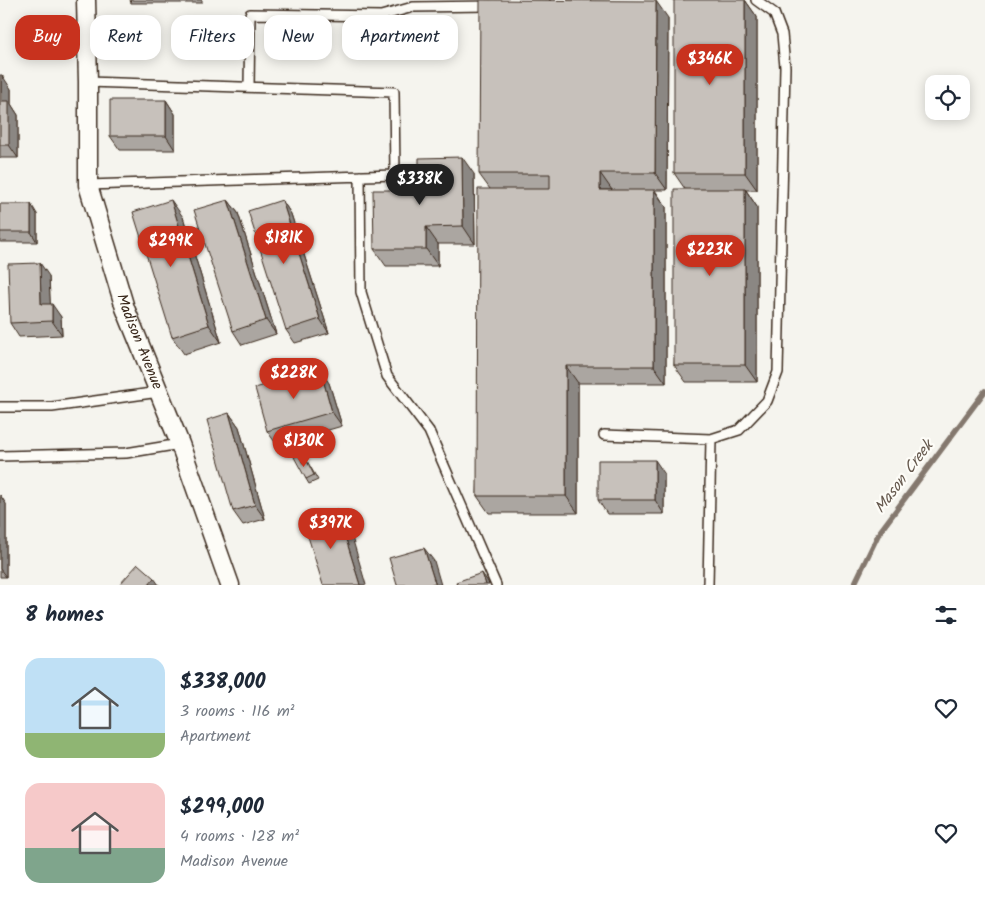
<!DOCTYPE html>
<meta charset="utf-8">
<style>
body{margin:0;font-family:Kalam,sans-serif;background:#f2f2f3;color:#1f2937;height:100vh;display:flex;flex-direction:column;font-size:19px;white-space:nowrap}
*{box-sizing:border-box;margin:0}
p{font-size:16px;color:#747a83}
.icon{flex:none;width:28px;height:28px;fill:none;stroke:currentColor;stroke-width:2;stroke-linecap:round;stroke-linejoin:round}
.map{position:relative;height:585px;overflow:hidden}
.drawer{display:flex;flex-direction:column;background:#fff;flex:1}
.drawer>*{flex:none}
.guide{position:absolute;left:15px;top:15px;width:500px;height:45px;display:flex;gap:10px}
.fabs{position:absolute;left:925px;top:75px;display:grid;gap:10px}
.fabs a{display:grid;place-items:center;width:45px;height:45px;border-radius:10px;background:#fff;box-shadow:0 2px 12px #0003;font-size:25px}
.price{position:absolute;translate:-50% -42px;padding:0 11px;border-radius:18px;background:#c8321e;color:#fff;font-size:16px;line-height:32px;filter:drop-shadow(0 1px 2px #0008)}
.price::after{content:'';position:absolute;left:50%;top:30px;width:15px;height:11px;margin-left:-8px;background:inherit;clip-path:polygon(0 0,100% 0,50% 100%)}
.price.active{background:#222;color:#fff}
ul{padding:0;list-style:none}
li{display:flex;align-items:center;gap:15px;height:125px;padding:0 25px}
li span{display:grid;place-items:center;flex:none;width:140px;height:100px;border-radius:15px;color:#555}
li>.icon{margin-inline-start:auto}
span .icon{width:60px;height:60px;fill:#fffc;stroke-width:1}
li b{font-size:21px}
h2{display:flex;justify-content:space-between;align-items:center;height:60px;padding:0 25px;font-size:21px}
.tag{padding:0 18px;border-radius:15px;background:#fff;box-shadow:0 2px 12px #0003;font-size:18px;line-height:45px}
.tag.active{background:#c8321e;color:#fff}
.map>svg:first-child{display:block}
</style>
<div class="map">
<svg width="985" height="585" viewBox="0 0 985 585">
<rect width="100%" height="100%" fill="#f5f4ee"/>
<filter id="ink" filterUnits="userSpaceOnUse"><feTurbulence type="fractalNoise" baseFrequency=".02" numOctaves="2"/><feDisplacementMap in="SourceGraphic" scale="10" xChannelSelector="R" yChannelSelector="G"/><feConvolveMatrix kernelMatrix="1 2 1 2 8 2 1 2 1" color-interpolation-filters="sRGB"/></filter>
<g filter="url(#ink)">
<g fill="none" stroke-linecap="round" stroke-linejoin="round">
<!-- stream -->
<path stroke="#84786e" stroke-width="5.5" d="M 854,585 L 879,533 L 985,391"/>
<!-- lane casing -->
<g stroke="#3b2a1e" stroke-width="12">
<path id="lane" d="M 555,1 L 571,0
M 88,82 L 394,92 L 395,175 L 88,185
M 249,87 L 250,14 L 381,16 L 413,7 L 490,6
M 360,176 L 361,292 L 387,376 L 429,431 L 496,585
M 0,407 L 52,407 L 159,392
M 604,435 L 711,439 L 739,430 L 767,401 L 778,372 L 785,67 L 782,34 L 774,13 L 756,0
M 0,456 L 126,453 L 180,444
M 708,585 L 711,439"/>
</g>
<!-- street casing -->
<g stroke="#3b2a1e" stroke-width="21">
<g id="street">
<path id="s1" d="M 86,0 L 88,82 L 88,185 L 125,308 L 180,444 L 230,585"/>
</g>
</g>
<!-- lane -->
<use href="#lane" stroke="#fdfcf7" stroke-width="9"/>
<!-- street -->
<use href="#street" stroke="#fdfcf7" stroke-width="18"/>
</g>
<!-- wall -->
<path fill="#aba6a1" stroke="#3b2a1e" d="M 130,0 L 202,0 L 202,3 L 131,3 Z
M 745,0 L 757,17 L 757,190 L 746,190 L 757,207 L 757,382 L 686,382 L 674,365 L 685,189 L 674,173 Z
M 668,18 L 667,190 L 655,190 L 666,207 L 666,383 L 578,383 L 578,513 L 489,513 L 477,496 L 490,189 L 479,174 Z
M 0,75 L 11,89 L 11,104 L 18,115 L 18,158 L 0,158 Z
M 166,100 L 175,114 L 175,150 L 120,150 L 110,136 Z
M 474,174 L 475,244 L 438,244 L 438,266 L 386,266 L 374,249 L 419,190 Z
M 228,200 L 238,213 L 276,334 L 242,345 L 233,331 Z
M 282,200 L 291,214 L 329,333 L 295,343 L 286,330 Z
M 0,204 L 37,214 L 37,242 L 0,242 Z
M 183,217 L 221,342 L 184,354 L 172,337 Z
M 49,276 L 50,304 L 61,317 L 62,335 L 19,337 L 10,323 Z
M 329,383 L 342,426 L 277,445 L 267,431 Z
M 229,413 L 239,427 L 265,519 L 243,525 L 233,511 Z
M 302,460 L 304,463 L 307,461 L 318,480 L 309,484 L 306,479 Z
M 664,473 L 664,514 L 607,514 L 598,500 Z
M 0,495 L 6,504 L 6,577 L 0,577 Z"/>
<!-- shaded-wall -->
<path fill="#8b8783" stroke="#3b2a1e" d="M 745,0 L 757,17 L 757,190 L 745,173 Z
M 656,1 L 668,18 L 667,190 L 655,173 Z
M 2,75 L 11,89 L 11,104 L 18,115 L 18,158 L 9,145 L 2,101 Z
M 166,100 L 175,114 L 175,150 L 166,136 Z
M 462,157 L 474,174 L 475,244 L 463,226 Z
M 600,173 L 612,190 L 600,190 Z
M 745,189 L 757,207 L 757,382 L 745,365 Z
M 654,190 L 666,207 L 666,383 L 654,366 Z
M 171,200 L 183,217 L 221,342 L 209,325 Z
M 228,200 L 238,213 L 276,334 L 266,320 Z
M 282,200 L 291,214 L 329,333 L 320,319 Z
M 31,204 L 37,214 L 37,242 L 31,232 Z
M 426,227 L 438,244 L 438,266 L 426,249 Z
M 40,263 L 49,276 L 51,317 L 41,304 Z
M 52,304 L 61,317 L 62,335 L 52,321 Z
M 566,366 L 578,383 L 578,513 L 566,496 Z
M 320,369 L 329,383 L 342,426 L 332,412 Z
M 229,413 L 239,427 L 265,519 L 255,505 Z
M 655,460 L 664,473 L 664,514 L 655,500 Z
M 0,495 L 6,504 L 6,577 L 0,569 Z
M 337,510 L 349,527 L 366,585 L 360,585 Z
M 424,548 L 434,561 L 441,585 L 437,585 L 435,583 Z
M 482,573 L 488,582 L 489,585 L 486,585 Z
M 154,578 L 159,585 L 148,585 Z"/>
<!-- building -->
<path fill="#c7c1bb" stroke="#3b2a1e" d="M 480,0 L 656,1 L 655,173 L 600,173 L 600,190 L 654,190 L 654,366 L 566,366 L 566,496 L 477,496 L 478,189 L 550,189 L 550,174 L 479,174 Z
M 674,0 L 745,0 L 745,173 L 674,173 Z
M 0,75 L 2,75 L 2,101 L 9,101 L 9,145 L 0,145 Z
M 110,100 L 166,100 L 166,136 L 110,136 Z
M 462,157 L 463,226 L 426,227 L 426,249 L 374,249 L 373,190 L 419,190 L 419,158 Z
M 674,189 L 745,189 L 745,365 L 674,365 Z
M 171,200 L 209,325 L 172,337 L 133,212 Z
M 228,200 L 266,320 L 233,331 L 194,210 Z
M 282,200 L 320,319 L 286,330 L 248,211 Z
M 0,204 L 31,204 L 31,232 L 0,232 Z
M 40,263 L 41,304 L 52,304 L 52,321 L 10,323 L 8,264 Z
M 320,369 L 332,412 L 267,431 L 255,388 Z
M 229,413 L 255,505 L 233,511 L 207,420 Z
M 299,455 L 303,463 L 307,461 L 314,475 L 306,479 L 294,457 Z
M 598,460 L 655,460 L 655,500 L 598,500 Z
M 337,510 L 360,585 L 323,585 L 303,520 Z
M 424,548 L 435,583 L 429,585 L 397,585 L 389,558 Z
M 138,564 L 154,578 L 148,585 L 121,585 L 120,584 Z
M 482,573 L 486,585 L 457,585 L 456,582 Z"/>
</g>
<g text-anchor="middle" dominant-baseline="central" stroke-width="4.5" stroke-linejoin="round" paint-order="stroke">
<!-- street labels -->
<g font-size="15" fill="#3b2a1e" stroke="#fdfcf7">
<text stroke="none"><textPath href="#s1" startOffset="350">Madison Avenue</textPath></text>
</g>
<!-- water labels -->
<g font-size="16" font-style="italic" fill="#65584d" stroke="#fdfcf7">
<text transform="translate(904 477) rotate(-53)">Mason Creek</text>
</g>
</g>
</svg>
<div class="fabs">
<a><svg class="icon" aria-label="locate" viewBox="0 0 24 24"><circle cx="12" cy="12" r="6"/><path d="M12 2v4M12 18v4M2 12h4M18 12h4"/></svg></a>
</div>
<b class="price" style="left:710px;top:86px">$346K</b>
<b class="price active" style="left:420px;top:206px">$338K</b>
<b class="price" style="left:284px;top:265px">$181K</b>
<b class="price" style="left:171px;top:268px">$299K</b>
<b class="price" style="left:710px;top:277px">$223K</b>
<b class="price" style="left:294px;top:400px">$228K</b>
<b class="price" style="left:304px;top:468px">$130K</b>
<b class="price" style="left:331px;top:550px">$397K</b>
<div class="guide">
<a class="tag active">Buy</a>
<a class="tag">Rent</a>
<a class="tag">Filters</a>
<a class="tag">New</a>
<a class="tag">Apartment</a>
</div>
</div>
<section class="drawer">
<h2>8 homes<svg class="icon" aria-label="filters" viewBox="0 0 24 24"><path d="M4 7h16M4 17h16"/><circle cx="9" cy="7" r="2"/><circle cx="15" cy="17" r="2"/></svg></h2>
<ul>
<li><span style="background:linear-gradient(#bfe0f5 75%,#8fb573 0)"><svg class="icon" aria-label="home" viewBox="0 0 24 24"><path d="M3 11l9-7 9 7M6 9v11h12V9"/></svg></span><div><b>$338,000</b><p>3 rooms · 116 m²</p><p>Apartment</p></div><svg class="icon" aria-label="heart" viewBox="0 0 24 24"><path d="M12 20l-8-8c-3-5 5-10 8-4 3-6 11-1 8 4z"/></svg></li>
<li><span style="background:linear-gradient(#f6c9c9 65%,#7fa58c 0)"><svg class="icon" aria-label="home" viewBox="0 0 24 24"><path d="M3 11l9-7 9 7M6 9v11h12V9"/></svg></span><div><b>$299,000</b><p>4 rooms · 128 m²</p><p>Madison Avenue</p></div><svg class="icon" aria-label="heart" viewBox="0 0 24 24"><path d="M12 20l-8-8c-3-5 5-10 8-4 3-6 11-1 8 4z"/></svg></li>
</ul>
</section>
